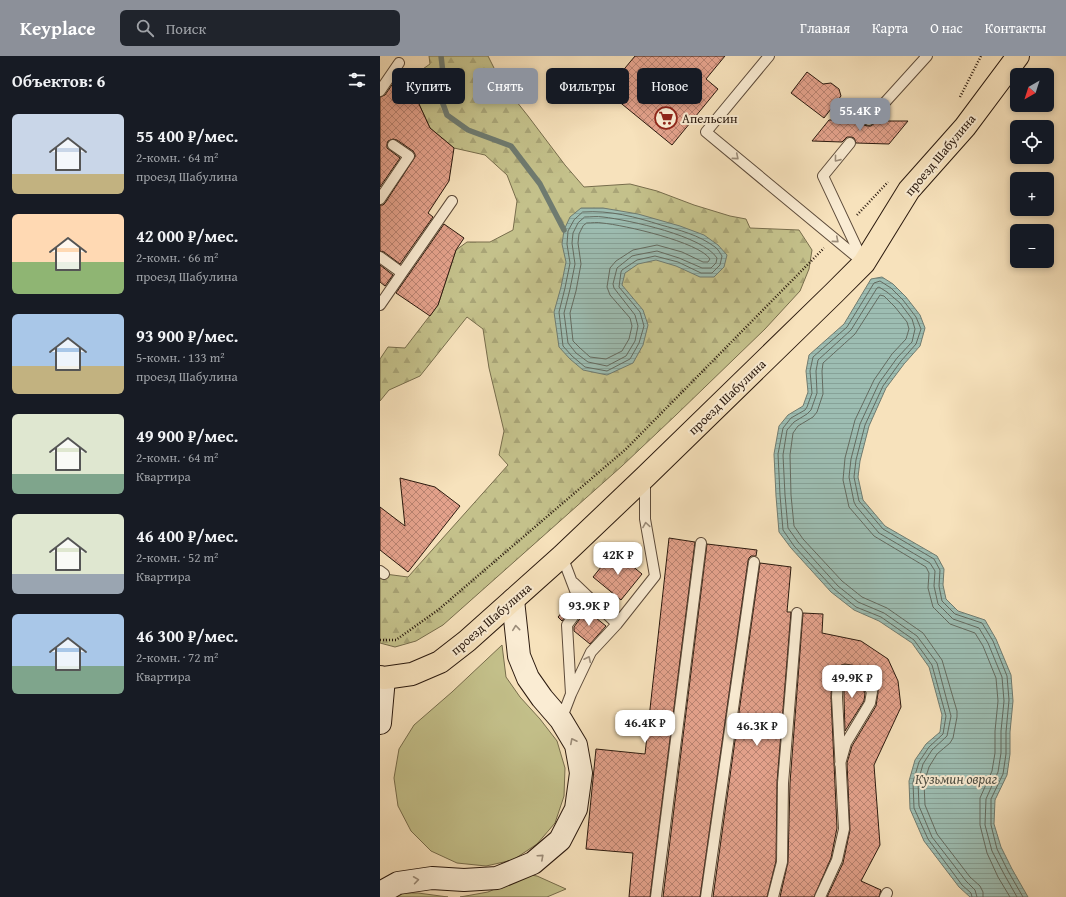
<!DOCTYPE html>
<html lang="ru">
<meta charset="utf-8">
<style>
body{margin:0;font-family:"Gentium Book Plus",serif;background:#20242c;color:#f1f3f6;height:100vh;display:flex;flex-direction:column;font-size:15px;white-space:nowrap}
*{box-sizing:border-box;margin:0}
p{font-size:13px;color:#9ea1a6}
.icon{flex:none;width:22px;height:22px;fill:none;stroke:currentColor;stroke-width:2;stroke-linecap:round;stroke-linejoin:round}
.map{position:relative;flex:1;overflow:hidden}
.side{display:flex;flex-direction:column;background:#171b24;width:380px}
.side>*{flex:none}
.guide{position:absolute;left:12px;top:12px;width:380px;height:36px;display:flex;gap:8px}
.needle{width:26px;rotate:219deg}
.fabs{position:absolute;left:630px;top:12px;display:grid;gap:8px}
.fabs a{display:grid;place-items:center;width:44px;height:44px;border-radius:6px;background:#171b24;box-shadow:0 2px 6px #0003;font-size:20px}
.price{position:absolute;translate:-50% -34px;padding:0 9px;border-radius:8px;background:#fff;color:#222;font-size:13px;line-height:26px;filter:drop-shadow(0 1px 2px #0008)}
.price::after{content:'';position:absolute;left:50%;top:24px;width:12px;height:9px;margin-left:-6px;background:inherit;clip-path:polygon(0 0,100% 0,50% 100%)}
.price.selected{background:#8c9099;color:#fff}
ul{padding:0;list-style:none}
li{display:flex;align-items:center;gap:12px;height:100px;padding:0 12px}
li span{display:grid;place-items:center;flex:none;width:112px;height:80px;border-radius:6px;color:#555}
li>.icon{margin-inline-start:auto}
span .icon{width:48px;height:48px;fill:#fffc;stroke-width:1}
li b{font-size:17px}
h2{display:flex;justify-content:space-between;align-items:center;height:48px;padding:0 12px;font-size:17px}
.pill{padding:0 14px;border-radius:6px;background:#171b24;box-shadow:0 2px 6px #0003;font-size:14px;line-height:36px}
.pill.selected{background:#8c9099;color:#fff}
header{display:flex;align-items:center;gap:24px;box-sizing:border-box;height:56px;padding:0 20px;background:#8c9099;color:#fff}
header strong{font-size:19px}
nav{display:flex;gap:22px;margin-inline-start:auto;font-size:14px}
.search{width:280px;height:36px;background:#20242c;display:flex;align-items:center;gap:10px;box-sizing:border-box;padding:0 14px;border-radius:6px;color:#9ea1a6;font-size:15px}
main{display:flex;flex:1;min-height:0}
.map>svg:first-child{display:block}
</style>
<header>
<strong>Keyplace</strong>
<div class="search"><svg class="icon" aria-label="search" viewBox="0 0 24 24"><circle cx="10" cy="10" r="6"/><path d="M15 15l6 6"/></svg>Поиск</div>
<nav><a>Главная</a><a>Карта</a><a>О нас</a><a>Контакты</a></nav>
</header>
<main>
<section class="side">
<h2>Объектов: 6<svg class="icon" aria-label="filters" viewBox="0 0 24 24"><path d="M4 7h16M4 17h16"/><circle cx="9" cy="7" r="2"/><circle cx="15" cy="17" r="2"/></svg></h2>
<ul>
<li><span style="background:linear-gradient(#c9d6e8 75%,#c2b280 0)"><svg class="icon" aria-label="home" viewBox="0 0 24 24"><path d="M3 11l9-7 9 7M6 9v11h12V9"/></svg></span><div><b>55 400 ₽/мес.</b><p>2-комн. · 64 m²</p><p>проезд Шабулина</p></div></li>
<li><span style="background:linear-gradient(#ffd9b3 60%,#8fb573 0)"><svg class="icon" aria-label="home" viewBox="0 0 24 24"><path d="M3 11l9-7 9 7M6 9v11h12V9"/></svg></span><div><b>42 000 ₽/мес.</b><p>2-комн. · 66 m²</p><p>проезд Шабулина</p></div></li>
<li><span style="background:linear-gradient(#a9c7e8 65%,#c2b280 0)"><svg class="icon" aria-label="home" viewBox="0 0 24 24"><path d="M3 11l9-7 9 7M6 9v11h12V9"/></svg></span><div><b>93 900 ₽/мес.</b><p>5-комн. · 133 m²</p><p>проезд Шабулина</p></div></li>
<li><span style="background:linear-gradient(#dfe7d0 75%,#7fa58c 0)"><svg class="icon" aria-label="home" viewBox="0 0 24 24"><path d="M3 11l9-7 9 7M6 9v11h12V9"/></svg></span><div><b>49 900 ₽/мес.</b><p>2-комн. · 64 m²</p><p>Квартира</p></div></li>
<li><span style="background:linear-gradient(#dfe7d0 75%,#9aa5b1 0)"><svg class="icon" aria-label="home" viewBox="0 0 24 24"><path d="M3 11l9-7 9 7M6 9v11h12V9"/></svg></span><div><b>46 400 ₽/мес.</b><p>2-комн. · 52 m²</p><p>Квартира</p></div></li>
<li><span style="background:linear-gradient(#a9c7e8 65%,#7fa58c 0)"><svg class="icon" aria-label="home" viewBox="0 0 24 24"><path d="M3 11l9-7 9 7M6 9v11h12V9"/></svg></span><div><b>46 300 ₽/мес.</b><p>2-комн. · 72 m²</p><p>Квартира</p></div></li>
</ul>
</section>
<div class="map">
<svg width="686" height="841" viewBox="0 0 686 841">
<defs>
<pattern id="forest-firs" width="22" height="20" patternUnits="userSpaceOnUse"><rect width="22" height="20" fill="#c4c18b"/><path d="M5 1l3.5 6h-7zM16 11l3.5 6h-7z" fill="#a9a577"/></pattern>
<pattern id="water-rules" width="6" height="5" patternUnits="userSpaceOnUse"><rect width="6" height="5" fill="#9dbdb2"/><path d="M0 2.5h6" fill="none" stroke="#87a298"/></pattern>
<pattern id="building-cross-hatch" width="8" height="8" patternUnits="userSpaceOnUse"><rect width="8" height="8" fill="#e4a28c"/><path d="M0 0l8 8M0 8l8-8" fill="none" stroke="#b98371"/></pattern>
</defs>
<rect width="100%" height="100%" fill="#f7e2bc"/>
<filter id="stains"><feTurbulence type="fractalNoise" baseFrequency=".005" numOctaves="4"/><feColorMatrix values="0 0 0 0 .2 0 0 0 0 .09 0 0 0 0 .02 0 0 0 .5 -.17"/></filter>
<radialGradient id="worn" r=".72"><stop offset=".6" stop-color="#630" stop-opacity="0"/><stop offset="1" stop-color="#630" stop-opacity=".3"/></radialGradient>
<!-- grass -->
<path fill="#c4c18b" stroke="#776d4c" d="M 122,589 L 126,621 L 140,641 L 160,663 L 177,685 L 185,712 L 184,740 L 175,767 L 157,788 L 133,804 L 106,810 L 77,807 L 51,795 L 31,775 L 18,750 L 14,722 L 19,693 L 34,669 L 72,636 Z
M 144,818 L 157,820 L 186,833 L 167,841 L 80,841 L 108,836 L 133,825 Z
M 10,837 L 38,837 L 68,841 L 2,841 Z"/>
<!-- forest -->
<path fill="url(#forest-firs)" stroke="#776d4c" d="M 49,0 L 108,0 L 121,26 L 148,60 L 185,109 L 204,131 L 250,128 L 277,135 L 314,149 L 350,160 L 366,163 L 370,172 L 419,174 L 432,194 L 429,213 L 420,235 L 385,273 L 296,359 L 242,410 L 63,569 L 36,585 L 15,591 L 0,587 L 0,515 L 5,518 L 28,521 L 128,409 L 119,399 L 124,375 L 109,312 L 103,273 L 87,261 L 40,320 L 9,334 L 0,345 L 0,303 L 8,291 L 25,292 L 58,249 L 76,194 L 87,186 L 110,186 L 133,174 L 137,145 L 127,119 L 105,99 L 74,92 L 50,72 L 33,35 L 30,22 L 50,8 Z"/>
<!-- water -->
<path fill="url(#water-rules)" stroke="#6f7b70" d="M 201,152 L 223,152 L 258,158 L 300,170 L 324,179 L 338,189 L 347,199 L 344,211 L 334,221 L 320,221 L 296,210 L 276,204 L 258,208 L 245,217 L 242,229 L 263,254 L 268,269 L 263,289 L 253,307 L 227,319 L 203,314 L 190,303 L 179,291 L 174,256 L 181,231 L 186,206 L 182,188 L 184,174 L 190,161 Z
M 502,221 L 513,228 L 526,241 L 540,259 L 545,272 L 540,290 L 524,308 L 506,332 L 489,370 L 480,405 L 478,421 L 483,444 L 505,470 L 557,500 L 564,513 L 563,529 L 566,543 L 578,555 L 605,564 L 616,583 L 631,619 L 633,645 L 630,676 L 630,698 L 627,719 L 615,744 L 614,768 L 621,791 L 632,813 L 648,841 L 590,841 L 579,831 L 544,785 L 530,753 L 529,725 L 535,704 L 546,688 L 560,676 L 562,659 L 549,611 L 532,587 L 499,565 L 474,554 L 451,536 L 411,492 L 399,476 L 396,440 L 394,398 L 399,370 L 408,359 L 423,350 L 428,336 L 426,315 L 429,299 L 464,268 L 491,223 Z"/>
<g fill="none" stroke-linecap="round" stroke-linejoin="round">
<!-- shore -->
<path stroke="#646b60" stroke-width="1" d="M 203,156 C 230,154 256,161 281,169 C 299,174 319,179 335,191 C 338,193 340,197 342,200 L 340,209 L 332,217 L 321,217 L 298,206 L 275,200 L 257,204 L 242,214 L 241,216 L 239,231 L 260,256 L 264,270 L 259,287 L 250,303 L 227,315 L 205,311 L 192,300 L 183,290 L 179,256 L 185,232 L 190,207 L 187,188 L 188,175 L 194,164 Z
M 205,161 C 211,161 217,160 223,161 C 249,164 323,180 337,202 L 336,207 L 331,212 L 322,212 L 299,202 L 277,195 L 256,199 L 252,200 L 237,212 L 233,228 L 234,232 L 255,259 L 258,270 L 255,285 L 246,300 L 227,310 L 208,306 L 196,297 L 188,287 L 184,257 L 190,233 L 195,208 L 192,187 L 193,177 L 198,167 Z
M 207,167 C 212,167 217,166 222,167 C 244,169 319,186 330,203 L 328,206 L 323,206 L 302,196 L 277,189 L 253,194 L 236,205 L 230,212 L 227,231 L 230,239 L 250,262 L 252,270 L 249,283 L 242,295 L 226,303 L 210,301 L 200,292 L 193,285 L 190,257 L 196,235 L 201,208 L 198,187 L 199,178 L 203,170 Z
M 592,841 L 591,837 L 582,829 L 548,783 L 534,752 L 533,726 L 539,706 L 549,691 L 563,678 L 566,660 L 552,609 L 534,584 L 501,561 L 476,551 L 454,533 L 414,490 L 403,474 L 400,439 L 398,398 L 403,372 L 411,362 L 425,354 L 427,351 L 432,337 L 430,315 L 433,301 L 467,271 L 494,227 L 500,225 L 511,232 L 523,244 L 536,261 L 541,273 L 536,288 L 521,305 L 503,330 L 485,369 L 476,404 L 474,421 L 479,445 L 503,473 L 554,503 L 560,514 L 559,530 L 562,545 L 575,558 L 602,567 L 613,585 L 627,620 L 629,644 L 626,676 L 626,698 L 623,718 L 611,743 L 611,769 L 617,793 L 628,815 L 643,841
M 597,841 L 595,834 L 586,825 L 552,781 L 539,750 L 538,726 L 543,708 L 552,694 L 567,680 L 571,660 L 557,607 L 537,580 L 504,557 L 478,546 L 458,530 L 418,486 L 408,472 L 405,439 L 403,399 L 407,374 L 414,366 L 427,358 L 431,354 L 437,337 L 436,315 L 438,304 L 471,274 L 497,232 L 499,231 L 507,236 L 520,247 L 532,263 L 535,273 L 532,286 L 517,302 L 499,327 L 480,368 L 471,403 L 469,421 L 474,446 L 476,450 L 499,477 L 550,507 L 555,515 L 554,530 L 558,548 L 573,563 L 599,572 L 608,587 L 622,621 L 624,645 L 621,675 L 621,697 L 618,716 L 606,743 L 605,769 L 612,795 L 624,818 L 637,841
M 603,841 L 603,836 L 600,830 L 590,821 L 557,778 L 545,749 L 544,727 L 549,711 L 557,698 L 570,687 L 573,682 L 577,661 L 577,655 L 562,604 L 543,577 L 507,552 L 482,541 L 462,525 L 423,483 L 414,470 L 411,439 L 410,399 L 413,377 L 418,370 L 433,361 L 437,356 L 443,338 L 442,315 L 443,307 L 475,278 L 500,239 L 504,240 L 515,251 L 527,266 L 529,273 L 526,283 L 512,298 L 494,324 L 475,364 L 465,402 L 463,424 L 469,451 L 494,480 L 546,511 L 549,517 L 548,532 L 553,551 L 570,568 L 595,577 L 603,590 L 616,622 L 618,645 L 615,675 L 615,697 L 612,715 L 600,742 L 600,769 L 607,797 L 618,821 L 630,841"/>
<!-- stream -->
<path stroke="#6f7b70" stroke-width="5.5" d="M 61,0 L 63,17 L 58,34 L 67,59 L 88,74 L 131,90 L 160,128 L 184,174"/>
</g>
<!-- building -->
<path fill="url(#building-cross-hatch)" stroke="#2a190e" d="M 255,0 L 345,0 L 326,23 L 338,33 L 292,89 L 226,35 Z
M 427,16 L 443,28 L 451,27 L 459,33 L 461,40 L 444,62 L 411,37 Z
M 16,23 L 33,35 L 50,72 L 74,92 L 69,125 L 48,157 L 53,161 L 20,208 L 4,196 L 0,195 L 0,149 L 3,149 L 5,147 L 35,101 L 35,98 L 33,95 L 17,84 L 13,83 L 8,85 L 7,88 L 7,92 L 20,102 L 0,131 L 0,41 L 5,39 Z
M 449,64 L 483,64 L 484,69 L 488,70 L 491,70 L 497,65 L 528,65 L 509,88 L 476,87 L 474,82 L 471,81 L 467,81 L 462,86 L 432,85 Z
M 64,168 L 84,182 L 76,194 L 58,249 L 50,260 L 16,237 Z
M 0,209 L 13,219 L 5,230 L 0,226 Z
M 20,422 L 55,431 L 80,450 L 28,516 L 0,494 L 0,451 L 25,470 Z
M 289,482 L 315,486 L 270,841 L 249,841 L 253,797 L 206,793 L 216,693 L 265,698 Z
M 327,488 L 377,494 L 376,500 L 371,500 L 369,502 L 368,505 L 320,841 L 283,841 Z
M 234,495 L 262,518 L 241,544 L 213,521 Z
M 380,507 L 411,511 L 407,556 L 411,556 L 397,726 L 396,805 L 387,841 L 333,841 Z
M 192,545 L 194,549 L 182,565 L 178,561 Z
M 206,554 L 226,570 L 210,588 L 194,575 L 194,571 Z
M 423,557 L 443,558 L 442,577 L 481,585 L 508,603 L 518,625 L 521,651 L 494,709 L 500,789 L 481,825 L 501,834 L 499,841 L 447,841 L 463,807 L 470,774 L 467,707 L 472,690 L 496,650 L 498,637 L 498,633 L 492,622 L 480,611 L 477,610 L 465,608 L 459,610 L 453,617 L 452,621 L 451,641 L 457,772 L 451,802 L 434,841 L 400,841 L 408,806 L 410,727 Z
M 467,621 L 473,622 L 481,629 L 485,637 L 484,645 L 465,675 L 464,641 L 464,624 Z"/>
<g fill="none" stroke-linecap="round" stroke-linejoin="round">
<!-- lane casing -->
<g stroke="#5d4b3a" stroke-width="12">
<path id="lane" d="M 389,0 L 326,76 L 484,207
M 0,35 L 19,7
M 489,64 L 547,0
M 470,87 L 443,120 L 482,203
M 0,143 L 29,100 L 13,89
M 0,201 L 22,217 L 0,249
M 22,217 L 72,145
M 0,515 L 4,518
M 194,527 L 237,568
M 191,638 L 211,596 L 237,568 L 275,520 L 265,463 L 265,424
M 181,664 L 191,638 L 187,569 L 201,550 L 182,500
M 276,841 L 321,487
M 326,841 L 374,506
M 393,841 L 402,806 L 403,727 L 417,557
M 440,841 L 457,804 L 464,773 L 457,641 L 458,621 L 464,614 L 476,616 L 486,625 L 492,636 L 490,647 L 466,687 L 460,708
M 505,841 L 507,837"/>
</g>
<!-- secondary casing -->
<g stroke="#2a190e" stroke-width="24">
<path id="secondary" d="M 0,667 L 4,622
M 0,837 L 18,827 L 52,822 L 84,824 L 117,822 L 153,807 L 180,784 L 196,753 L 201,717 L 196,689 L 181,664 L 162,642 L 148,622 L 139,600 L 133,544"/>
</g>
<!-- primary casing -->
<g stroke="#2a190e" stroke-width="24">
<path id="primary" d="M 0,621 L 4,622 L 32,618 L 60,606 L 87,585 L 182,500 L 265,421 L 454,237 L 484,207 L 529,134 L 585,71 L 638,0"/>
</g>
<!-- path -->
<path stroke="#2a190e" stroke-width="2.5" stroke-dasharray="1 2" stroke-linecap="butt" d="M 580,41 L 601,0
M 477,159 L 508,126
M 0,584 L 16,584 L 58,554 L 246,393 L 444,192"/>
<!-- lane -->
<use href="#lane" stroke="#faecd3" stroke-width="10"/>
<!-- secondary -->
<use href="#secondary" stroke="#faecd3" stroke-width="22"/>
<!-- primary -->
<use href="#primary" stroke="#f7e2bc" stroke-width="22"/>
</g>
<!-- one-way arrows -->
<defs><path id="oneway-chevron" d="M-2-3.5L2.5 0L-2 3.5" fill="none" stroke-width="1.6" stroke-linecap="round" stroke-linejoin="round"/></defs>
<g stroke="#9c8d7a">
<use href="#oneway-chevron" transform="translate(356 101) rotate(40)"/>
<use href="#oneway-chevron" transform="translate(457 103) rotate(129)"/>
<use href="#oneway-chevron" transform="translate(456 184) rotate(40)"/>
<use href="#oneway-chevron" transform="translate(266 469) rotate(-99)"/>
<use href="#oneway-chevron" transform="translate(136 572) rotate(-96)"/>
<use href="#oneway-chevron" transform="translate(208 603) rotate(-64)"/>
<use href="#oneway-chevron" transform="translate(193 685) rotate(-117)"/>
<use href="#oneway-chevron" transform="translate(161 801) rotate(-42)"/>
<use href="#oneway-chevron" transform="translate(36 824) rotate(-8)"/>
</g>
<!-- icons -->
<defs>
<g id="supermarket-ring" transform="scale(1.15)"><circle r="9.5" fill="#faecd3" stroke="#8f2418" stroke-width="1.5"/><path d="M-6-5.5h2.5l.6 2H6L4.5 2H-2.5L-4.4-4H-6ZM-1.5 3.2a1.3 1.3 0 1 0 .1 0ZM3 3.2a1.3 1.3 0 1 0 .1 0Z" fill="#8f2418"/></g>
</defs>
<g fill-rule="evenodd">
<use href="#supermarket-ring" x="286" y="62"/>
</g>
<g text-anchor="middle" dominant-baseline="central" stroke-width="4" stroke-linejoin="round" paint-order="stroke">
<!-- poi labels -->
<g font-size="13" fill="#2a190e" stroke="#faecd3" text-anchor="start">
<text x="302" y="62">Апельсин</text>
</g>
<!-- street labels -->
<g font-size="13" fill="#2a190e" stroke="#faecd3">
<text transform="translate(560 99) rotate(-50)">проезд Шабулина</text>
<text transform="translate(347 341) rotate(-44)">проезд Шабулина</text>
<text transform="translate(111 563) rotate(-41)">проезд Шабулина</text>
</g>
<!-- water labels -->
<g font-size="14" font-style="italic" fill="#525247" stroke="#faecd3">
<text x="576" y="723">Кузьмин овраг</text>
</g>
</g>
<rect width="100%" height="100%" filter="url(#stains)"/>
<rect width="100%" height="100%" fill="url(#worn)"/>
</svg>
<div class="fabs">
<a><svg class="needle" viewBox="-14 -14 28 28"><path d="M0-13l5 13h-10z" fill="#e53935"/><path d="M0 13l5-13h-10z" fill="#9ea1a6"/></svg></a>
<a><svg class="icon" aria-label="locate" viewBox="0 0 24 24"><circle cx="12" cy="12" r="6"/><path d="M12 2v4M12 18v4M2 12h4M18 12h4"/></svg></a>
<a>+</a>
<a>−</a>
</div>
<b class="price selected" style="left:480px;top:76px">55.4K ₽</b>
<b class="price" style="left:238px;top:520px">42K ₽</b>
<b class="price" style="left:209px;top:571px">93.9K ₽</b>
<b class="price" style="left:472px;top:643px">49.9K ₽</b>
<b class="price" style="left:265px;top:688px">46.4K ₽</b>
<b class="price" style="left:377px;top:691px">46.3K ₽</b>
<div class="guide">
<a class="pill">Купить</a>
<a class="pill selected">Снять</a>
<a class="pill">Фильтры</a>
<a class="pill">Новое</a>
</div>
</div>
</main>
